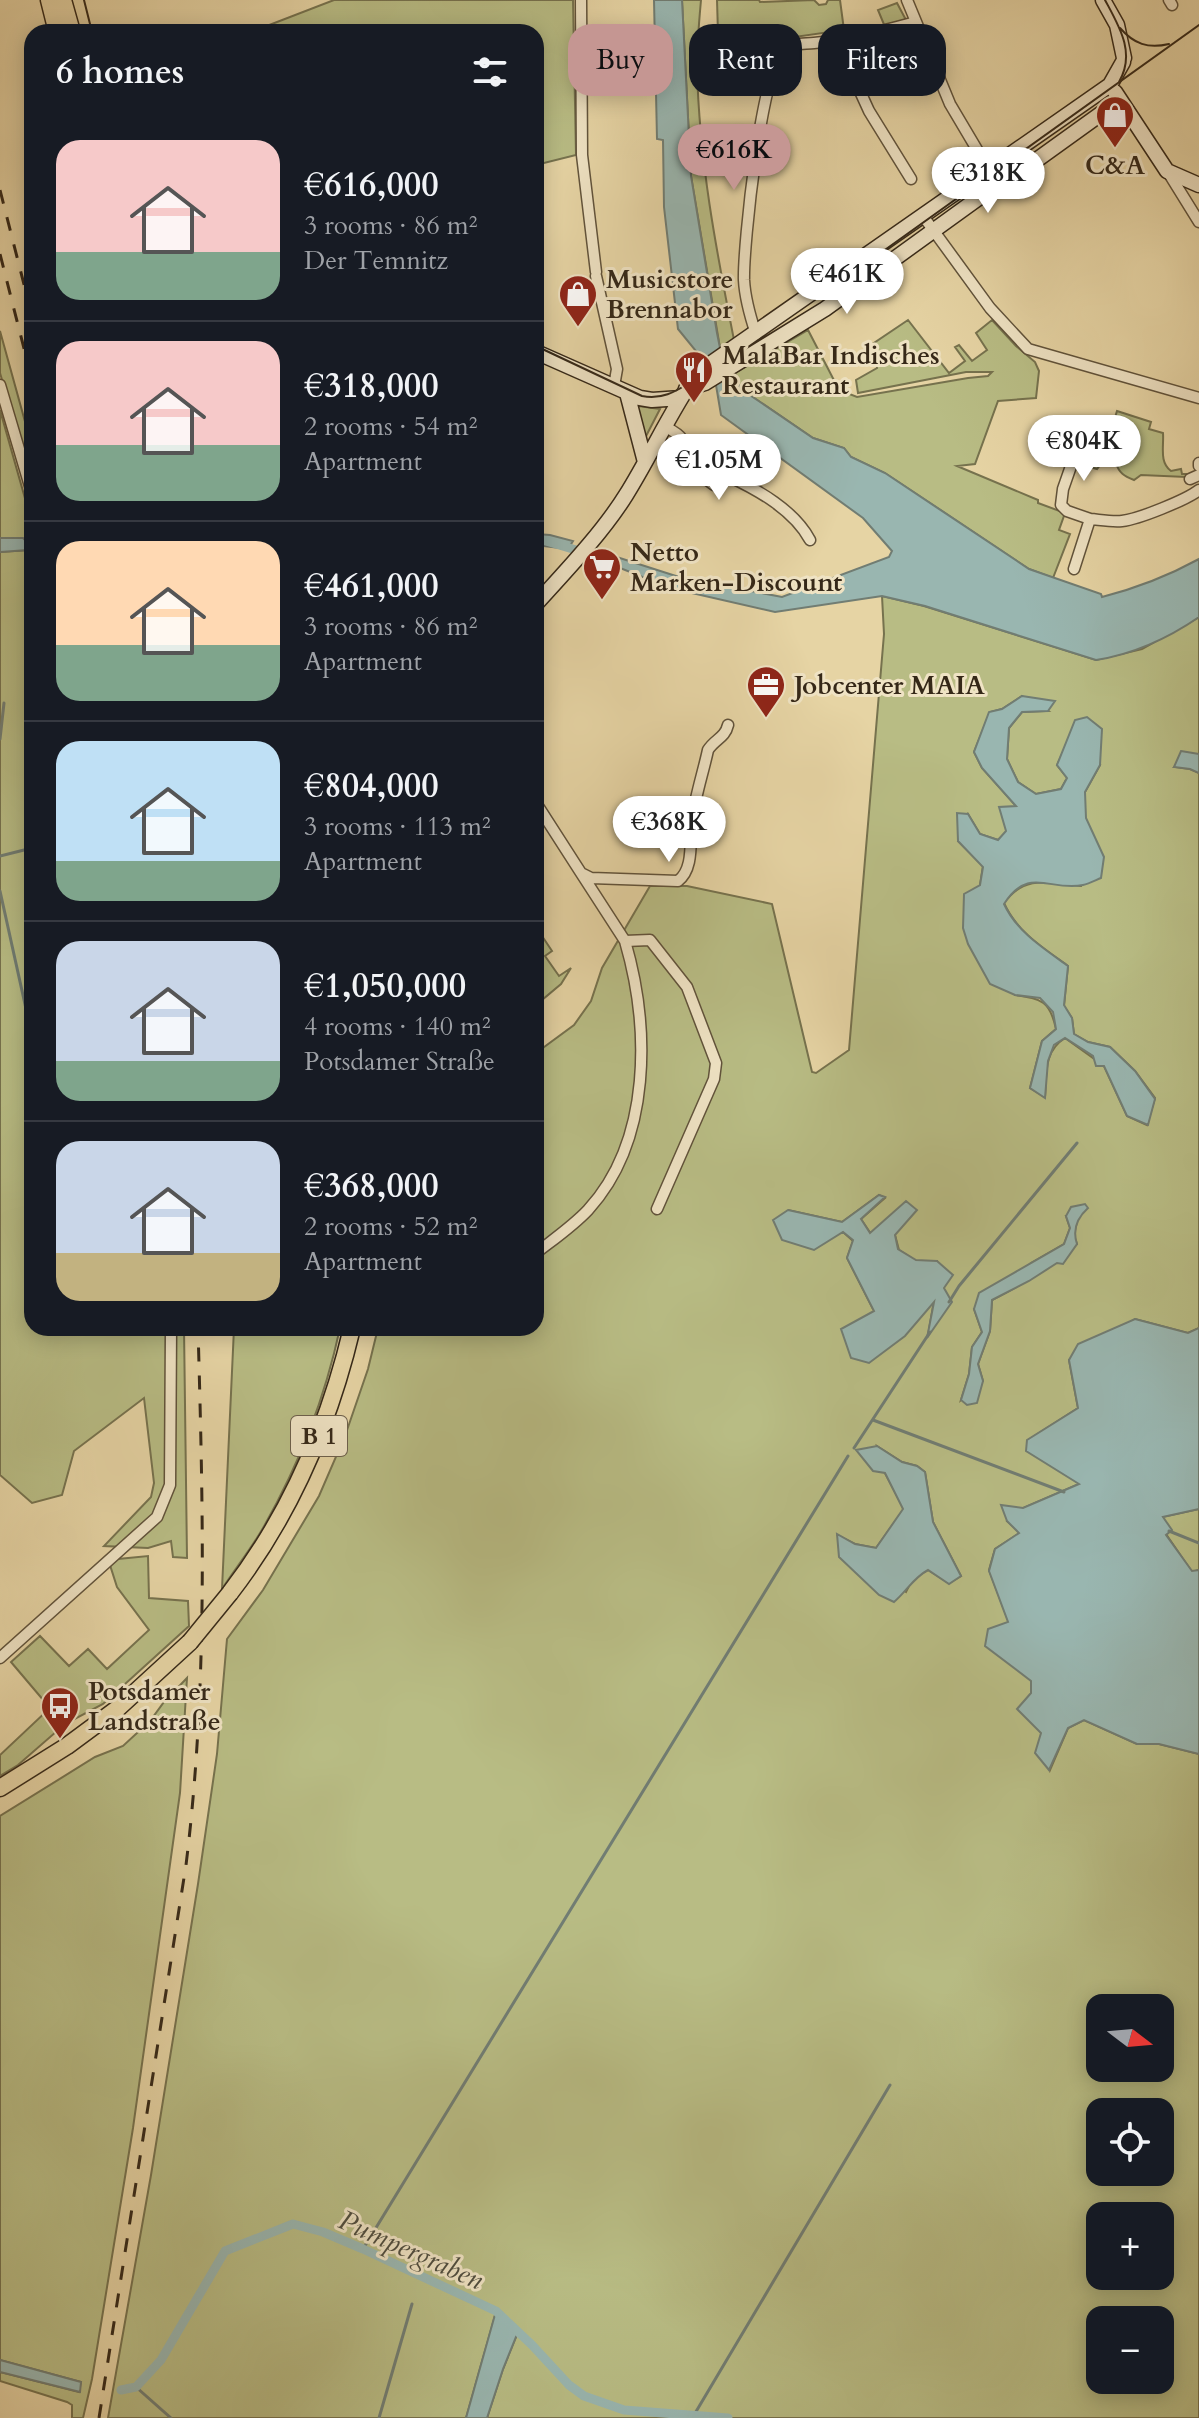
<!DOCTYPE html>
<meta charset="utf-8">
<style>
body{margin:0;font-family:Cardo,serif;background:#20242c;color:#f1f3f6;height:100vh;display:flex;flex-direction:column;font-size:30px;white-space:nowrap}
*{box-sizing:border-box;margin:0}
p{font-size:26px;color:#9ea1a6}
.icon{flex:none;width:44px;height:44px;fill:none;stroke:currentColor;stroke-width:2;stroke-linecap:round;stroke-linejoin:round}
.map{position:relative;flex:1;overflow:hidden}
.side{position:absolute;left:24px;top:24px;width:520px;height:1312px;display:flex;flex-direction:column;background:#171b24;border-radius:24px;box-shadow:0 4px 20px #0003}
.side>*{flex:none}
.banner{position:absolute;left:568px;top:24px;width:510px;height:72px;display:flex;gap:16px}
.needle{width:52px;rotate:106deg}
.tools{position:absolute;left:1086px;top:1994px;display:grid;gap:16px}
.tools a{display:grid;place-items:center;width:88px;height:88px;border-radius:16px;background:#171b24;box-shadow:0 4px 20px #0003;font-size:40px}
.price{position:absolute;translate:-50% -68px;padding:0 18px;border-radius:28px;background:#fff;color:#222;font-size:26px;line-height:52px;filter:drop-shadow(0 2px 4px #0008)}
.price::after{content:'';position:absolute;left:50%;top:48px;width:24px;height:18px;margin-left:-12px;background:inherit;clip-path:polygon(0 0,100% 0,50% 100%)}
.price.active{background:#c59692;color:#111}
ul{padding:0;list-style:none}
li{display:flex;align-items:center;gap:24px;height:200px;padding:0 32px}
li+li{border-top:2px solid #363941}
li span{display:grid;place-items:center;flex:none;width:224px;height:160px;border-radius:24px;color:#555}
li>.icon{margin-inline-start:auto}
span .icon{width:96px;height:96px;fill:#fffc;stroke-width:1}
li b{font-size:34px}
h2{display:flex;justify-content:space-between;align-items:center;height:96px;padding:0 32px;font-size:34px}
.tag{padding:0 28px;border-radius:24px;background:#171b24;box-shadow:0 4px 20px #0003;font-size:28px;line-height:72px}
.tag.active{background:#c59692;color:#111}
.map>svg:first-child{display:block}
</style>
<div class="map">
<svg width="1199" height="2418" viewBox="0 0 1199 2418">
<rect width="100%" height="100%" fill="#e6d4a4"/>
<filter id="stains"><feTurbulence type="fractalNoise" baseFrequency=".0025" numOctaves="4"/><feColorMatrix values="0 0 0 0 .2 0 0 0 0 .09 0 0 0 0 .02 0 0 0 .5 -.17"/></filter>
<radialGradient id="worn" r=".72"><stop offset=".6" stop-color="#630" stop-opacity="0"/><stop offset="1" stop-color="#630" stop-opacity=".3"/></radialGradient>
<!-- green -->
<path fill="#b8bc84" stroke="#76724e" stroke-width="2" fill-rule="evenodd" d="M 334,0 L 573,0 L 576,155 L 536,165 L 536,32 L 251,32 Z
M 682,0 L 701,0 C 699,22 697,45 697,67 C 699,160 716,249 734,340 L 720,348 L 691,176 Z
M 717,0 L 759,0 L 760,2 L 814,0 L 819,5 L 826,4 L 828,0 L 840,0 L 844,30 L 773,40 L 773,43 L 763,33 L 718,33 Z
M 897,3 L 906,20 L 885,27 L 878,10 Z
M 908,320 L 949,373 L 965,361 L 955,347 L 959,345 L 972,361 L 987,350 L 976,333 L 992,320 L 1016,346 L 1035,362 L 1039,371 L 1036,398 L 998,401 L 975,464 L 957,466 L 1038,500 L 1038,503 L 1065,513 L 1059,530 L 1070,534 L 1053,578 L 1029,569 L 885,473 L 851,457 L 844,448 L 813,438 L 741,389 L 735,373 L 808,330 L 839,390 L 857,397 L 968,378 L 988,376 L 992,372 L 966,372 L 858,393 L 856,380 L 877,368 L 871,345 Z
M 0,331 L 32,447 L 32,481 L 0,373 Z
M 638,406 L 660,409 L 644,440 L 635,410 Z
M 0,410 L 32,523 L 32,1328 L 184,1328 L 187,1558 L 173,1557 L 171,1541 L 148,1548 L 104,1546 L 151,1497 L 154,1483 L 144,1398 L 74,1451 L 62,1495 L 32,1503 L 0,1475 L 0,552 L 28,550 L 22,538 L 0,538 Z
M 1117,411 L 1151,422 L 1149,429 L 1163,433 C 1164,447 1159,462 1171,471 L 1181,469 L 1182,474 L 1186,474 L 1186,477 L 1141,475 L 1134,480 C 1124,476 1119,473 1116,463 L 1104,460 L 1097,469 L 1073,462 L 1086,421 L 1112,427 Z
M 882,596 L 924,606 L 1096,660 L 1142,649 L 1199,617 L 1199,754 L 1175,767 L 1190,769 L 1199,773 L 1199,1328 L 1188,1333 L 1135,1319 L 1069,1360 L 1078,1408 L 1028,1440 L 1079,1484 L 1023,1508 L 1007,1521 L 1020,1533 L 995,1549 L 989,1570 L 1031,1681 L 1031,1693 L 1050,1770 L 1068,1728 L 1084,1720 L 1137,1744 L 1159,1744 L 1199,1754 L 1199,2418 L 487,2418 L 503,2369 L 518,2332 L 496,2312 L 466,2418 L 108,2418 L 151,2175 L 198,1884 L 217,1754 L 227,1639 L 263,1590 L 319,1496 L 345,1436 L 368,1369 L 378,1328 L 536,1328 L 536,1053 L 574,1025 L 591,1001 L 602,968 L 650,886 L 687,886 L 772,904 L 812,1072 L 816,1073 L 849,1050 L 884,634 ZM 1022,696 L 1048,711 L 1022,712 L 1009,728 L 1007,759 L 1018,782 L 1036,794 L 1061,789 L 1067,778 L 1057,765 L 1063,752 L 1100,765 L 1085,792 L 1085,818 L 1092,833 L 1081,886 C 1049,883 1025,874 1004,903 C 1017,932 1043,948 1068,966 L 1064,1006 L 1072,1018 L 1074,1034 L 1088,1042 L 1110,1047 L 1135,1071 L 1155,1098 L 1147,1125 L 1127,1116 L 1104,1066 L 1065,1038 C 1043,1052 1047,1074 1045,1097 L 1030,1088 L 1042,1041 L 1056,1029 C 1050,1001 1042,999 1015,995 L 980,885 L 983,866 L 958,841 L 968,814 L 980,834 L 998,840 L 1007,831 L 1017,807 L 982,768 L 974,752 L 990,712 L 1002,709 ZM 879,1195 L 885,1198 L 861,1219 L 871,1234 L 895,1235 L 899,1250 L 916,1261 L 937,1261 L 944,1288 L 928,1335 L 934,1301 L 926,1309 L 874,1311 L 847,1258 L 853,1241 L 843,1232 L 788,1210 L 842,1222 ZM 1066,1216 L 1078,1217 L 1074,1235 L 1077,1244 C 1051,1268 1023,1284 992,1300 L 990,1331 L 978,1364 L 983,1381 L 961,1400 L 969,1374 L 972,1347 L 982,1332 L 974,1309 L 1031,1263 L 1064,1244 L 1070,1228 ZM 877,1446 L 902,1462 L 917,1466 L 925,1472 L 933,1522 L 961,1576 L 949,1583 L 928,1570 L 913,1578 L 906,1592 L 837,1535 L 855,1544 L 876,1548 L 904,1509 L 885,1473 ZM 1100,2008 L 1160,2008 L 1160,2068 L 1100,2068 ZM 1100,2112 L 1160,2112 L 1160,2172 L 1100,2172 ZM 1100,2216 L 1160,2216 L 1160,2276 L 1100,2276 ZM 1100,2320 L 1160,2320 L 1160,2380 L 1100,2380 Z
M 536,927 L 552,951 L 545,956 L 559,976 L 571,968 L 561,984 L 536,1005 Z
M 234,1328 L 340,1328 C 325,1398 299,1465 263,1528 C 251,1549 235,1569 222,1589 Z
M 1199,1509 L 1199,1570 L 1192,1572 L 1166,1534 L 1162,1517 Z
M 148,1556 L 149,1598 L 188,1601 L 189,1626 L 103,1704 L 65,1724 L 18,1765 L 0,1776 L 0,1755 L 50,1708 L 11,1662 L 40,1636 L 69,1666 L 88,1649 L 107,1669 L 149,1630 L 117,1587 L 110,1565 L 118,1559 Z
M 187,1678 L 180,1793 L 133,2128 L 92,2379 L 83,2418 L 72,2418 L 72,2405 L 67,2402 L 0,2381 L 0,2372 L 79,2392 L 81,2382 L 0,2360 L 0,1816 L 95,1757 L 123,1746 L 150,1721 L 164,1702 Z"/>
<!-- water -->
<path fill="#99b6b0" stroke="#717d73" stroke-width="2" d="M 654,0 L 682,0 L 691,176 L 717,333 L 720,348 L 741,389 L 813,438 L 844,448 L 851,457 L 885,473 L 1029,569 L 1101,594 L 1102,597 C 1137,588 1168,576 1199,559 L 1199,617 C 1167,639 1134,654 1096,660 L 925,606 L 882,596 L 775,612 L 670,588 L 595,558 L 598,551 L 679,577 L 782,597 L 889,557 L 892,551 L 863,518 L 721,415 L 716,385 L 696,351 L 678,329 L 664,207 L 663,140 L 657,139 Z
M 536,534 L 550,535 L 573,541 L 568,549 L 536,545 Z
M 0,538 L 23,538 L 31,546 L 28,550 L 0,552 Z
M 1022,696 L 1055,701 L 1048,711 L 1022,712 L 1009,728 L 1007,759 L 1018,782 L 1036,794 L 1061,789 L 1067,778 L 1057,765 L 1075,720 L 1087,717 L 1102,729 L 1100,765 L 1085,792 L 1086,818 L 1104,857 L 1101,878 C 1096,880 1089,884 1083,885 C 1050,892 1029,865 1004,904 C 1017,932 1043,948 1068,966 L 1064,1005 L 1072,1018 L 1074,1034 L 1088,1042 L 1110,1047 L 1135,1071 L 1155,1099 L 1148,1125 L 1127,1116 L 1104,1066 L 1096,1066 L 1093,1056 L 1065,1038 L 1054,1045 L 1048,1061 L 1045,1098 L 1030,1088 L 1042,1041 L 1056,1029 L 1053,1012 L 1040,998 L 1015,995 L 990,984 L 968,944 L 963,928 L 964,894 L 980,885 L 983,867 L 958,841 L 957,813 L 968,814 L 980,834 L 998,840 L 1006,831 L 999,807 L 1016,806 L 982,768 L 974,752 L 989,712 L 1002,709 Z
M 1181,751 L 1199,754 L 1199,773 L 1190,769 L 1174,767 Z
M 879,1195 L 885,1197 L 861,1219 L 870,1233 L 906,1201 L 917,1210 L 895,1235 L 898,1249 L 916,1260 L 937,1261 L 953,1275 L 944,1288 L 952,1302 L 927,1338 L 934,1302 L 905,1336 L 869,1363 L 851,1358 L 841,1329 L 874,1311 L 847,1258 L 853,1240 L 843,1232 L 814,1250 L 782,1240 L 773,1220 L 788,1210 L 842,1222 Z
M 1085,1204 L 1088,1208 C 1077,1218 1072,1229 1077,1244 L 1063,1264 L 1057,1263 L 1029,1281 L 992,1300 L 990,1331 L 978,1364 L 983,1381 L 977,1403 L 967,1405 L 961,1400 L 969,1374 L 972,1347 L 982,1332 L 974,1309 L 979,1293 L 1064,1244 L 1070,1228 L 1066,1216 L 1071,1207 Z
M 1135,1319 L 1188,1333 L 1199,1328 L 1199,1509 L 1163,1517 L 1172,1530 L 1166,1535 L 1192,1571 L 1199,1570 L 1199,1754 L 1159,1744 L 1137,1744 L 1084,1720 L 1068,1728 L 1049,1770 L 1035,1753 L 1041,1733 L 1017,1709 L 1031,1693 L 1031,1681 L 985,1646 L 988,1629 L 1008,1622 L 989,1571 L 995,1549 L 1019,1533 L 1007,1521 L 1001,1505 L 1023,1508 L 1079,1484 L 1026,1451 L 1027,1440 L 1078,1408 L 1069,1360 L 1078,1344 Z
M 877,1446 L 902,1462 L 917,1466 L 925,1472 L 933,1522 L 961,1576 L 949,1584 L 928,1570 C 913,1578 907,1591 894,1602 L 879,1595 L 839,1557 L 837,1534 L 855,1544 L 876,1548 L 903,1509 L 885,1473 L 873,1471 L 856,1450 Z
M 496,2311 L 518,2332 L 503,2369 L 487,2418 L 466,2418 Z
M 0,2360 L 81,2382 L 80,2392 L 0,2372 Z"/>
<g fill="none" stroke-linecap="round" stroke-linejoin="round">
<!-- stream -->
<path stroke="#717d73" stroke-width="3" d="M 0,739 L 4,703
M 0,856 L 32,848
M 0,891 L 32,1036
M 949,1302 L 959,1286 L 1077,1143
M 873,1420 L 1064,1492
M 854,1448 L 930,1332
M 1169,1531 L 1199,1543
M 363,2249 L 848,1456
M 136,2387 L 171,2418
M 694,2415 L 890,2085
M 379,2418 L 412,2304"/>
<!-- canal -->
<path stroke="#99b6b0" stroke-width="9" d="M 536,538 L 606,559
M 121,2390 L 136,2387 L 161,2360 L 225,2251 L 293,2224 L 323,2232 L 363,2249 L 496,2311 L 532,2345 L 569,2385 L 584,2396 L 624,2410 L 728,2418"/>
<!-- street casing -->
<g stroke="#61533b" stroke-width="13">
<path id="street" d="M 581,0 L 582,155 L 596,272
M 907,0 L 950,104 L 998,185
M 1169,0 L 1172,5
M 837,41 L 869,111 L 911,179
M 1168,172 L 1199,222
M 923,216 L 990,308 L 1028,349 L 1199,398
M 596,276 L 617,369 L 614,386
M 756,334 C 750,316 745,299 744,280 C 743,247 762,63 785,48 C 792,43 805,44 814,43 C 849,40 882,31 916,22
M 0,385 L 32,493
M 664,426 C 687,438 685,441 687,465 L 714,485 L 728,476 C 758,490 794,510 810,540
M 1078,446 L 1063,489 L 1061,505 L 1067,511 L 1090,519
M 1199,463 L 1199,466
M 1190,479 L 1199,475
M 1074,569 L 1090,519 C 1101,520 1112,522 1122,521 C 1139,519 1186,500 1199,490
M 536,803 L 581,873 L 591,878 L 678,881 C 695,868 689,839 692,820 C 695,797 703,773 708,750 C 715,739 725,738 728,725
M 625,941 L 650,940 L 687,987 L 716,1063 L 714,1079 L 657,1209
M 536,1253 C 554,1239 573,1226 588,1210 C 652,1140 650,1027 625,941 L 581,873
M 0,1658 L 157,1517 L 170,1485 L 171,1328"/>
</g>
<!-- secondary casing -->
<g stroke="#352818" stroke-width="17">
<path id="secondary" d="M 1103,0 L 1117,25 L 1124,58
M 1115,92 L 1167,171 L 1199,185
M 536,352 L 640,398 L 652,400 L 681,398
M 686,389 L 705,383 L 825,309 L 1027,163 L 1038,159 L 1120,100
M 627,393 L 645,462
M 536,604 C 566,571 603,532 626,495 C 651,455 670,412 697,373 L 1110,85 L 1123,62"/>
</g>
<!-- primary casing -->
<g stroke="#352818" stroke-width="19">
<path id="primary" d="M 49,0 L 57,32
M 63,0 L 72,32
M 230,1593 C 291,1514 329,1425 352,1328
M 0,1788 L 67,1746 L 117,1709 L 190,1642"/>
</g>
<!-- street -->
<use href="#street" stroke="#efe3c4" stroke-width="10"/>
<!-- secondary -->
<use href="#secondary" stroke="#efe3c4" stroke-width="14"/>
<!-- primary -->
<use href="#primary" stroke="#e6d4a4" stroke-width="16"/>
<!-- tram -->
<path stroke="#352818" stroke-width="2" d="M 84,0 L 92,32
M 1105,0 C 1119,26 1136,53 1119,82
M 1120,28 C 1134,44 1148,49 1169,44
M 822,295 L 1199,25
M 536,346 L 642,396 C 661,400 675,392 691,382"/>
<!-- rail -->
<path stroke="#352818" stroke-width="3" stroke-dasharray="14 14" stroke-linecap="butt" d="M 0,190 L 32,316
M 0,254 L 32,380
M 99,2418 L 186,1865 C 208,1687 203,1507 198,1328"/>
<!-- primary-bridge casing -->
<g stroke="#352818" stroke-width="19" stroke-linecap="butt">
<path id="primary-bridge" d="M 190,1642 L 230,1593"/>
</g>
<!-- primary-bridge -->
<use href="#primary-bridge" stroke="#e6d4a4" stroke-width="16"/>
</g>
<!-- icons -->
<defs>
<g id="shop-pin" transform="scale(2)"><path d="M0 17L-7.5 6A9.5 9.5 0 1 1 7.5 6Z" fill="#8f2418" stroke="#efe3c4"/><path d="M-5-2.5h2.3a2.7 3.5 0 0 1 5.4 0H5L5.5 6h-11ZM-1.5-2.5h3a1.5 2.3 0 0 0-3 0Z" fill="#fff"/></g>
<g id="restaurant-pin" transform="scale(2)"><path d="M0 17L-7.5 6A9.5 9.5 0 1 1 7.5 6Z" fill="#8f2418" stroke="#efe3c4"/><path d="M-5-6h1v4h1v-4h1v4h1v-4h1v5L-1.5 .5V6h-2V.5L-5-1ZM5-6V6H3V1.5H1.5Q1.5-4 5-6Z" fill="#fff"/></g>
<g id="supermarket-pin" transform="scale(2)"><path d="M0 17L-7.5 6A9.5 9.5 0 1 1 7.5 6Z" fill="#8f2418" stroke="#efe3c4"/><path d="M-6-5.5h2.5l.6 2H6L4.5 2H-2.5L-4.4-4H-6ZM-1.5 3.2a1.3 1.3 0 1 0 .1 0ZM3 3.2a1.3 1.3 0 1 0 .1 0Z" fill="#fff"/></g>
<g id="office-pin" transform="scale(2)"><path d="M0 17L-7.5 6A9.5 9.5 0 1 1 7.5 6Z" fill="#8f2418" stroke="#efe3c4"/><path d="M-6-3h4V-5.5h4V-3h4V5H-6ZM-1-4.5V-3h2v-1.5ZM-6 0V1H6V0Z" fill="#fff"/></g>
<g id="bus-pin" transform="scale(2)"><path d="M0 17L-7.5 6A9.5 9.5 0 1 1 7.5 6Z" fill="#8f2418" stroke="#efe3c4"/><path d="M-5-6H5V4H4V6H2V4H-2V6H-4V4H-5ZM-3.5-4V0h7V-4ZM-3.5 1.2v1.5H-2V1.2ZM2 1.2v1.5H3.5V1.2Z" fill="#fff"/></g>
</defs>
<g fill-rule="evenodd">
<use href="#shop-pin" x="1115" y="115"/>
<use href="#shop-pin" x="578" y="294"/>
<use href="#restaurant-pin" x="694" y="370"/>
<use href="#supermarket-pin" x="602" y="567"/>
<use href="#office-pin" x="766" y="685"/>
<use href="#bus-pin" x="60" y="1706"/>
</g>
<g text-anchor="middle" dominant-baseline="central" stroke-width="6" stroke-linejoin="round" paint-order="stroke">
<!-- shield labels -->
<rect fill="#efe3c4" stroke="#6d604c" stroke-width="2" x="291" y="1416" width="56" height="40" rx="6"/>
<g font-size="24" font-weight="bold" fill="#352818">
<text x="319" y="1436">B 1</text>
</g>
<!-- poi labels -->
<g font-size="26" font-weight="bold" fill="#352818" stroke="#efe3c4" text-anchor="start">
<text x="1115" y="165" text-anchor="middle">C&amp;A</text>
<text x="606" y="279">Musicstore<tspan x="606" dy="30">Brennabor</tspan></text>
<text x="722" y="355">MalaBar Indisches<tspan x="722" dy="30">Restaurant</tspan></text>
<text x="630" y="552">Netto<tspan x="630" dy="30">Marken-Discount</tspan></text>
<text x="794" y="685">Jobcenter MAIA</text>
<text x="88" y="1691">Potsdamer<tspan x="88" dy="30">Landstraße</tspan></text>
</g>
<!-- water labels -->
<g font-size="28" font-style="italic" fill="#4e4c3e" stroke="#efe3c4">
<text transform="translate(411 2250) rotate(24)">Pumpergraben</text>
</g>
</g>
<rect width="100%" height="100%" filter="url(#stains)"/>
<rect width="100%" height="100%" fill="url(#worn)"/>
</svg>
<div class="tools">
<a><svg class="needle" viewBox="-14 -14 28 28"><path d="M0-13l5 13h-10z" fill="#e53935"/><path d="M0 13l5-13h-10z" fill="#9ea1a6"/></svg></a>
<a><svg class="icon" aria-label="locate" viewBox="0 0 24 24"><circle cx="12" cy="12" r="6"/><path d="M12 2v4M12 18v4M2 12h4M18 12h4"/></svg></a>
<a>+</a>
<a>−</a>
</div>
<b class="price active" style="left:734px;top:192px">€616K</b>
<b class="price" style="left:988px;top:215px">€318K</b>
<b class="price" style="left:847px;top:316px">€461K</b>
<b class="price" style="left:1084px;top:483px">€804K</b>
<b class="price" style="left:719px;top:502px">€1.05M</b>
<b class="price" style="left:669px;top:864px">€368K</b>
<div class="banner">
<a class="tag active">Buy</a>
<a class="tag">Rent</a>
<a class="tag">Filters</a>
</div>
<section class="side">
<h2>6 homes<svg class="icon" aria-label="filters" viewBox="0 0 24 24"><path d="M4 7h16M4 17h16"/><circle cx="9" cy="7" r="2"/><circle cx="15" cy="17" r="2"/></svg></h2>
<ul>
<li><span style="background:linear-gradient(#f6c9c9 70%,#7fa58c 0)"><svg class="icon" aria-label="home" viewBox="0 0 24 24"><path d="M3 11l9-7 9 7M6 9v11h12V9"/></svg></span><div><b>€616,000</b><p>3 rooms · 86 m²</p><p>Der Temnitz</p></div></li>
<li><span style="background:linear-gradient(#f6c9c9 65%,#7fa58c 0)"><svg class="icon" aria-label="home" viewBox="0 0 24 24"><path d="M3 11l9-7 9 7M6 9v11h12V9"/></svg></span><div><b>€318,000</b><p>2 rooms · 54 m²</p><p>Apartment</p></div></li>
<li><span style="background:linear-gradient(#ffd9b3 65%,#7fa58c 0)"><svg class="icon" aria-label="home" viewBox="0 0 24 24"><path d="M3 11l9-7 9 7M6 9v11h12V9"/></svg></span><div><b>€461,000</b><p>3 rooms · 86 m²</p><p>Apartment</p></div></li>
<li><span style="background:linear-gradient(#bfe0f5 75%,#7fa58c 0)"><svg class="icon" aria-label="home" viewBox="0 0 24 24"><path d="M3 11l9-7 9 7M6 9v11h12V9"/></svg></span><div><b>€804,000</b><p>3 rooms · 113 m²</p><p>Apartment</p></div></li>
<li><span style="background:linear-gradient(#c9d6e8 75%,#7fa58c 0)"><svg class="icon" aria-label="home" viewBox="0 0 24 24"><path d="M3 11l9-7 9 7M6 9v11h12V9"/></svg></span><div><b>€1,050,000</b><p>4 rooms · 140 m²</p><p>Potsdamer Straße</p></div></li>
<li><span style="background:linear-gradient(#c9d6e8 70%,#c2b280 0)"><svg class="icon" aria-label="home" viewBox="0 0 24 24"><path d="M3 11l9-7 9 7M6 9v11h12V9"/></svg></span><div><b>€368,000</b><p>2 rooms · 52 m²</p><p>Apartment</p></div></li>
</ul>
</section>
</div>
